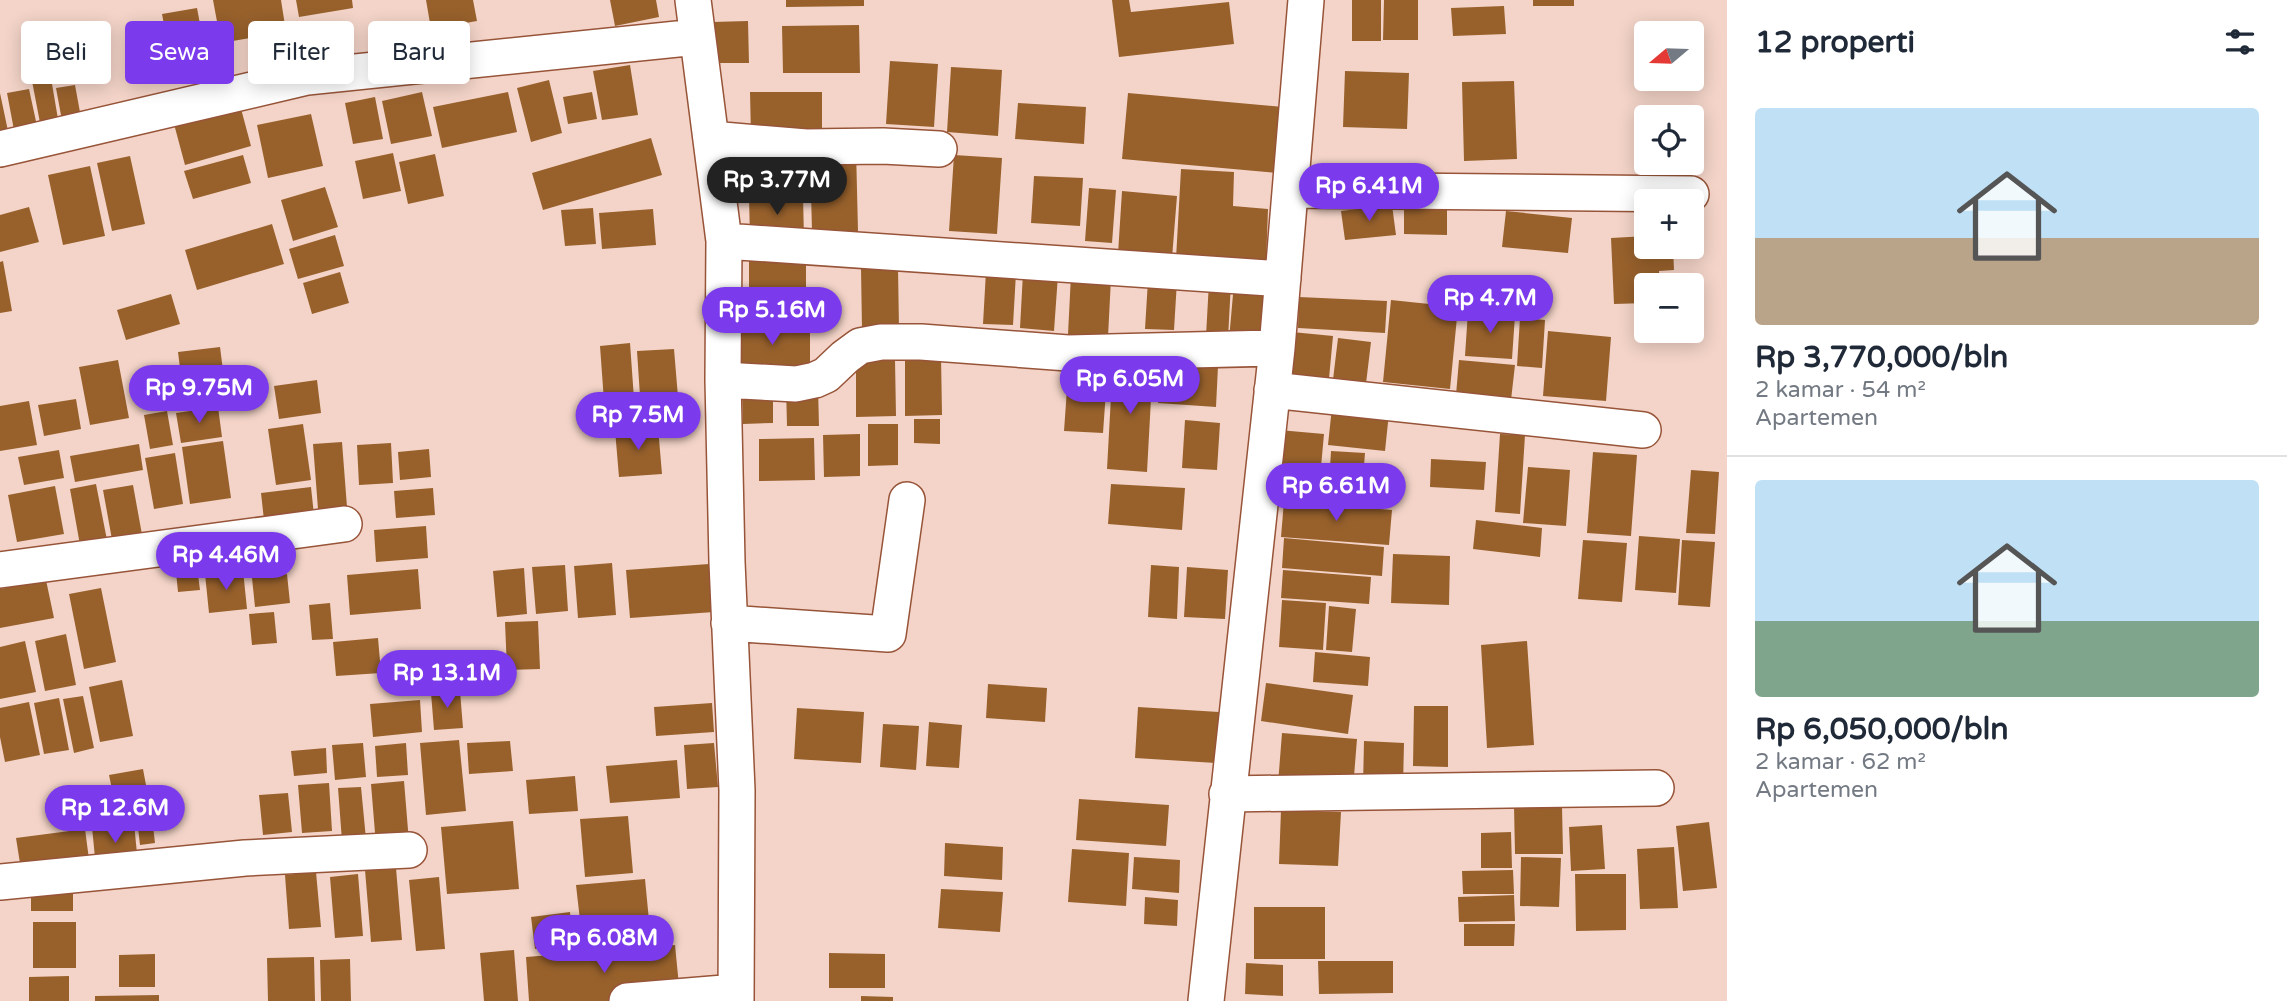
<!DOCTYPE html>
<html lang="id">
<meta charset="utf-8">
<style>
body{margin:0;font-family:"Varela Round",sans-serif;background:#f2f2f3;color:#1f2937;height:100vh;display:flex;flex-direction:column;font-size:26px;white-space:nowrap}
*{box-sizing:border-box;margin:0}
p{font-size:23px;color:#747a83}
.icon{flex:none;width:38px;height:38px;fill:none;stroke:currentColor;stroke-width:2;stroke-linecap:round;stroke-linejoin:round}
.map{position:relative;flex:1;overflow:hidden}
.drawer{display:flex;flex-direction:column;background:#fff;width:560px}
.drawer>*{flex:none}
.guide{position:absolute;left:21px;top:21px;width:665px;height:63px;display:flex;gap:14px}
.needle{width:46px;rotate:251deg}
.tools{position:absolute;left:1634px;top:21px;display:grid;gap:14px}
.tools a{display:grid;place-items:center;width:70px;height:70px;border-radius:7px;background:#fff;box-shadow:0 4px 18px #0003;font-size:35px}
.price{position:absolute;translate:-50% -60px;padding:0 16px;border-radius:24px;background:#7c3aed;color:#fff;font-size:23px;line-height:46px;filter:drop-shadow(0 2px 4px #0008)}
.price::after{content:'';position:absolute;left:50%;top:42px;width:21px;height:16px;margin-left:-10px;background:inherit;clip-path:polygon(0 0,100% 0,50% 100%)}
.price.current{background:#222;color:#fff}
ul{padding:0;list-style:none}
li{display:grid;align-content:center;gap:14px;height:371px;padding:0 28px}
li+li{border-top:2px solid #e0e1e3}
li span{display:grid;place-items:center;height:217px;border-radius:7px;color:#555}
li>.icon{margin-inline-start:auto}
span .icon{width:126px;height:126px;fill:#fffc;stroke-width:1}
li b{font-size:30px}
h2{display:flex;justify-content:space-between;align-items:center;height:84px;padding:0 28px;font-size:30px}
.pill{padding:0 24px;border-radius:7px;background:#fff;box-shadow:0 4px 18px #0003;font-size:24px;line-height:63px}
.pill.current{background:#7c3aed;color:#fff}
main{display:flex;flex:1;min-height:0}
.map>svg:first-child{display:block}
</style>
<main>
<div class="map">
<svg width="1727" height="1001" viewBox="0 0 1727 1001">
<rect width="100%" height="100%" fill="#f4d4c8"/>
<!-- building -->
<path fill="#98612c" d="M 213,0 L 281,0 L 286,32 L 221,43 Z
M 296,0 L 352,0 L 353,8 L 299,17 Z
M 426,0 L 473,0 L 477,21 L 431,29 Z
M 610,0 L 656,0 L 659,17 L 615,26 Z
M 786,0 L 864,0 L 864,6 L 786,7 Z
M 1112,0 L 1129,0 L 1131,12 L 1229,2 L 1234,44 L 1119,57 Z
M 1352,0 L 1381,0 L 1381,41 L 1352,41 Z
M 1384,0 L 1418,0 L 1418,40 L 1383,40 Z
M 1533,0 L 1574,0 L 1574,6 L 1533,6 Z
M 1504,6 L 1506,34 L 1453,36 L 1451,8 Z
M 197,8 L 208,67 L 173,72 L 162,14 Z
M 748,21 L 749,63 L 713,63 L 712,22 Z
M 859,25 L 860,73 L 783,73 L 782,26 Z
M 890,61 L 938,64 L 934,127 L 886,124 Z
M 630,65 L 638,115 L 602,120 L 593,71 Z
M 951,67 L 1002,70 L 998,136 L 947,132 Z
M 1345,71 L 1409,73 L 1407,129 L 1343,127 Z
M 51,78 L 59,125 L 41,128 L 32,81 Z
M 549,80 L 562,133 L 531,142 L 517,88 Z
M 1514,81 L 1517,159 L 1464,161 L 1462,82 Z
M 75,85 L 82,123 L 63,126 L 56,88 Z
M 29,89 L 37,126 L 14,130 L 7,93 Z
M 422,92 L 432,136 L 391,144 L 382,101 Z
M 508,92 L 517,132 L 442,148 L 433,107 Z
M 592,92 L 597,119 L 568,124 L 563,97 Z
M 750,92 L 822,92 L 822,136 L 751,136 Z
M 0,93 L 8,131 L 0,133 Z
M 1128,93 L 1283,107 L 1277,173 L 1122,159 Z
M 375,97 L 383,139 L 353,144 L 345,103 Z
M 1018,103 L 1086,107 L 1084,144 L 1015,139 Z
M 240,105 L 251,146 L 185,165 L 174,124 Z
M 311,114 L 323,166 L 268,178 L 257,125 Z
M 651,138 L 662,175 L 543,210 L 532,173 Z
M 810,149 L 856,149 L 858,231 L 812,232 Z
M 393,153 L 401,191 L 363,199 L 355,161 Z
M 435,154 L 444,196 L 408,204 L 399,162 Z
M 243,155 L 251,183 L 193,199 L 184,171 Z
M 954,155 L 1002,158 L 997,234 L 949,231 Z
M 130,156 L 145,224 L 112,231 L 97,163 Z
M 90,166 L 105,236 L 63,245 L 48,175 Z
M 1181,169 L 1234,172 L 1233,206 L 1268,209 L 1266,264 L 1176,259 Z
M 1034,176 L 1083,178 L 1080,226 L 1031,223 Z
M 325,187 L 338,227 L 293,241 L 281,200 Z
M 1089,188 L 1116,190 L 1112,243 L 1085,241 Z
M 1122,191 L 1177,196 L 1172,258 L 1118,254 Z
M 803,196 L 804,238 L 750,238 L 749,197 Z
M 1392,205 L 1396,235 L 1345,240 L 1341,211 Z
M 29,207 L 39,242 L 0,252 L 0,215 Z
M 1404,207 L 1447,208 L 1447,235 L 1404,234 Z
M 593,208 L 596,244 L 565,246 L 561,210 Z
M 653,209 L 656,245 L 602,249 L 599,213 Z
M 1506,211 L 1572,218 L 1568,253 L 1502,247 Z
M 272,224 L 284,264 L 197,290 L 185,250 Z
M 335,235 L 344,266 L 298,279 L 289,249 Z
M 1647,236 L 1647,247 L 1673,247 L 1674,270 L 1659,271 L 1660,285 L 1647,285 L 1647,303 L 1614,304 L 1611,238 Z
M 3,261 L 12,311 L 0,313 L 0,262 Z
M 749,261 L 806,261 L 806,294 L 749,294 Z
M 898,267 L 899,329 L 862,330 L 861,268 Z
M 986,271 L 1016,273 L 1013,325 L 983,324 Z
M 340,272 L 349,303 L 312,314 L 303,283 Z
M 1023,273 L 1058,275 L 1054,331 L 1020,328 Z
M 1071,275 L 1111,278 L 1108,337 L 1068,334 Z
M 1148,280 L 1177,281 L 1174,330 L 1145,329 Z
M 1209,282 L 1231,283 L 1228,338 L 1206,336 Z
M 1234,283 L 1271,285 L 1267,343 L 1229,340 Z
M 171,294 L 180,324 L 126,340 L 117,310 Z
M 1299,297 L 1387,301 L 1385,333 L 1298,328 Z
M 1391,300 L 1458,307 L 1450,389 L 1383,382 Z
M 1468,311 L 1515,315 L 1512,359 L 1465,356 Z
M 1520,318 L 1545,320 L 1542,368 L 1517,366 Z
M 810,326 L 810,368 L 734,368 L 734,328 Z
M 1548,331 L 1611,337 L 1606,401 L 1543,396 Z
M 1292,332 L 1333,336 L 1328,389 L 1287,384 Z
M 1338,338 L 1371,342 L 1365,392 L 1332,388 Z
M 630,343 L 635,413 L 605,415 L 600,346 Z
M 220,347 L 226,394 L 184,400 L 178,352 Z
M 674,349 L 679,409 L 641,411 L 637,351 Z
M 905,356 L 941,356 L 942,415 L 905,416 Z
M 118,360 L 129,418 L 90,425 L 79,367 Z
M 895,360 L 896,416 L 856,417 L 856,361 Z
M 1113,360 L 1153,362 L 1147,472 L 1107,469 Z
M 1459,360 L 1515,365 L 1511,400 L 1456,395 Z
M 1161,362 L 1218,366 L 1216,407 L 1158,403 Z
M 1068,375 L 1107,377 L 1103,433 L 1064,431 Z
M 317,380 L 321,413 L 279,419 L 274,386 Z
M 786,387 L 818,387 L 819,426 L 787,426 Z
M 773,388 L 773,423 L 743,424 L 742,389 Z
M 76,399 L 81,429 L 44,436 L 38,405 Z
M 29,401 L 37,445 L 0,451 L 0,406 Z
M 218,407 L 222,437 L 181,443 L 176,413 Z
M 1332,407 L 1389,413 L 1385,451 L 1328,445 Z
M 167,411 L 173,445 L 150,449 L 144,415 Z
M 914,419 L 940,419 L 940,444 L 914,443 Z
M 1185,420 L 1220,423 L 1217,470 L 1182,468 Z
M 303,424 L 311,480 L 276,485 L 268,429 Z
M 868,424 L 898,424 L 898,465 L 868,466 Z
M 658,427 L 662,474 L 619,477 L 615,430 Z
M 1279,430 L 1324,434 L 1321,467 L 1276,463 Z
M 860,434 L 860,476 L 824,477 L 823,435 Z
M 1500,434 L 1525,435 L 1520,514 L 1495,512 Z
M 814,438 L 815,480 L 759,481 L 759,439 Z
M 223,441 L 231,498 L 190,504 L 182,447 Z
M 342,442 L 347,507 L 318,509 L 313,444 Z
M 391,443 L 393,483 L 359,485 L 357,445 Z
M 139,444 L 143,470 L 75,482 L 70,456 Z
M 429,449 L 431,477 L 400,480 L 398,452 Z
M 59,450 L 64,478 L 24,485 L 18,457 Z
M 1331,451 L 1365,453 L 1361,503 L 1328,501 Z
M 1593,452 L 1637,455 L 1631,536 L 1587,533 Z
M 175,453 L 183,504 L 154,509 L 145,458 Z
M 1431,459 L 1486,462 L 1484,490 L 1430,487 Z
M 1275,467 L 1323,470 L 1321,501 L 1273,498 Z
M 1528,467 L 1570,470 L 1566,526 L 1523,523 Z
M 1691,470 L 1719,472 L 1715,534 L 1686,533 Z
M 96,484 L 107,540 L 80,545 L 70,489 Z
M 1111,484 L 1185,488 L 1182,530 L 1108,524 Z
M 133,485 L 143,540 L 113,545 L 103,490 Z
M 55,486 L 64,534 L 17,542 L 8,495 Z
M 311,487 L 314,515 L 264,520 L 261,493 Z
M 433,488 L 435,515 L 396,518 L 394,491 Z
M 1284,501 L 1392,510 L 1389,545 L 1281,537 Z
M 1476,520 L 1542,528 L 1540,557 L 1473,549 Z
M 426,526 L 428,558 L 376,562 L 374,530 Z
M 1639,536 L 1680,539 L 1676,593 L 1635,590 Z
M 262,537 L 265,562 L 227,566 L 224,541 Z
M 1284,538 L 1384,547 L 1382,576 L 1282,568 Z
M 1583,540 L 1627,543 L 1622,602 L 1578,599 Z
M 1682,540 L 1715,542 L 1710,607 L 1678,605 Z
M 1393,554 L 1450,556 L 1449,605 L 1391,603 Z
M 196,560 L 200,590 L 178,592 L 175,562 Z
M 612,563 L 616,615 L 578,618 L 574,566 Z
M 709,564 L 714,612 L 630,618 L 626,570 Z
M 565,565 L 568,611 L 536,614 L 532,567 Z
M 1151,565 L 1179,567 L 1177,619 L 1148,617 Z
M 1187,567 L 1228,570 L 1225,619 L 1184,617 Z
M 524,568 L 527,614 L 497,617 L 493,571 Z
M 418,569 L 421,609 L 350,615 L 347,575 Z
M 243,570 L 247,609 L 209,613 L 205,574 Z
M 1283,570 L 1371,577 L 1369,604 L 1281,598 Z
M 287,574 L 290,603 L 255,607 L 252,578 Z
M 46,580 L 54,618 L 0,628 L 0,589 Z
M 101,588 L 116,662 L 84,669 L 69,594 Z
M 1282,600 L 1326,603 L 1323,650 L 1279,647 Z
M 330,603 L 333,639 L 312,640 L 309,605 Z
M 1329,606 L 1356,609 L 1352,652 L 1326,650 Z
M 274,612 L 277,643 L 252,645 L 249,614 Z
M 538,621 L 540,669 L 507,670 L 505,622 Z
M 66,634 L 76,685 L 45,691 L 35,641 Z
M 378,638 L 381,673 L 336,676 L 333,642 Z
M 25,641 L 36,692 L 0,699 L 0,647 Z
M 1527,641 L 1534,745 L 1487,748 L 1481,645 Z
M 1315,652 L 1370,657 L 1368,686 L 1313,682 Z
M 122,680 L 133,736 L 100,742 L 89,687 Z
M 1266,683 L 1353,695 L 1348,734 L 1261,721 Z
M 988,684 L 1047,688 L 1045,722 L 986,718 Z
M 460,691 L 463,728 L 434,730 L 431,693 Z
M 83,696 L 94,748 L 74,753 L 63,699 Z
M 59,698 L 69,750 L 44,754 L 34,703 Z
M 420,700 L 422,732 L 373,737 L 370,704 Z
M 29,702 L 40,755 L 5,762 L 0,737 L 0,708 Z
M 712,703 L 714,732 L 656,736 L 654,707 Z
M 1414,706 L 1448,706 L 1448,767 L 1413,766 Z
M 1138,707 L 1219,712 L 1216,763 L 1135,758 Z
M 797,708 L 864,712 L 861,763 L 794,759 Z
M 929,722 L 962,725 L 959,768 L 926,766 Z
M 883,724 L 919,726 L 916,770 L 880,767 Z
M 1282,733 L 1357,739 L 1353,789 L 1278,784 Z
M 459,740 L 466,811 L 426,815 L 420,743 Z
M 510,741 L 513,771 L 469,774 L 467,743 Z
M 1364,741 L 1404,743 L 1403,787 L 1363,786 Z
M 363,743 L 366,777 L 335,780 L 332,745 Z
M 406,743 L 408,775 L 377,777 L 375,746 Z
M 714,743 L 718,787 L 687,789 L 684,745 Z
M 326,748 L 327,773 L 294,776 L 291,751 Z
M 677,760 L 680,798 L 610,803 L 606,766 Z
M 143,769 L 151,812 L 118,818 L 109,775 Z
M 575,776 L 578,811 L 529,814 L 526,780 Z
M 404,781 L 409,842 L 376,845 L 371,784 Z
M 329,783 L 332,831 L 302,833 L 298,785 Z
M 361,787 L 366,839 L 342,841 L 338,788 Z
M 288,793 L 292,832 L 263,835 L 259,795 Z
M 1079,799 L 1169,805 L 1166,846 L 1076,840 Z
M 1514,806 L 1562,806 L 1563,854 L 1515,854 Z
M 1281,810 L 1341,812 L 1338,866 L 1279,864 Z
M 628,816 L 633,873 L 585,877 L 580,819 Z
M 152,817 L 155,843 L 140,845 L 137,819 Z
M 513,821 L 519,889 L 447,894 L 441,827 Z
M 1709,822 L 1717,888 L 1683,891 L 1676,826 Z
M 134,823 L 138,864 L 96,868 L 92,827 Z
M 1602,825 L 1605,869 L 1571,871 L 1569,827 Z
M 85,829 L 90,867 L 22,876 L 16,838 Z
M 1511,832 L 1512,868 L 1481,868 L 1481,833 Z
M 945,843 L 1003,847 L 1002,880 L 944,876 Z
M 1674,847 L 1678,908 L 1640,909 L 1637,849 Z
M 1072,849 L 1129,853 L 1126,906 L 1068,902 Z
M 1134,857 L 1180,860 L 1179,893 L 1132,889 Z
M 1521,857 L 1561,858 L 1559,907 L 1520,906 Z
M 396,868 L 402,940 L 371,942 L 365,870 Z
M 1513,870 L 1514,894 L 1463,894 L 1462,871 Z
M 316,872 L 321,927 L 289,929 L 285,875 Z
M 358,874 L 363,936 L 335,938 L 330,877 Z
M 1575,874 L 1626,874 L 1626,930 L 1576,931 Z
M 439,877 L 445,949 L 416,951 L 409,880 Z
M 645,879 L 650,931 L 582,938 L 576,885 Z
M 31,885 L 73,885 L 73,911 L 31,911 Z
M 941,889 L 1003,892 L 1000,932 L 938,928 Z
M 1514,895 L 1515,921 L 1459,922 L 1458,897 Z
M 1145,897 L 1178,900 L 1177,926 L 1144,924 Z
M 1254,907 L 1325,907 L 1325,959 L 1254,959 Z
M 570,912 L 573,944 L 535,949 L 531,917 Z
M 33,922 L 76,922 L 76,968 L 33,968 Z
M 1464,924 L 1515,924 L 1514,946 L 1464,946 Z
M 675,945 L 680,996 L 614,1001 L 529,1001 L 526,957 Z
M 514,950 L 518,1001 L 484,1001 L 480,953 Z
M 829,953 L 885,954 L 885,988 L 829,988 Z
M 155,954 L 155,987 L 119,987 L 119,955 Z
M 314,957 L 315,1001 L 268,1001 L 267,958 Z
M 350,959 L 351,1001 L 321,1001 L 320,960 Z
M 1318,961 L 1393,961 L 1393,993 L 1319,994 Z
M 1246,963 L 1283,965 L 1283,996 L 1245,994 Z
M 69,976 L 69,1001 L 29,1001 L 29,977 Z
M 159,995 L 159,1001 L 95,1001 L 95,996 Z
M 861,996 L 893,997 L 893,1001 L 861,1001 Z"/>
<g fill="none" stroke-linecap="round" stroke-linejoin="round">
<!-- street casing -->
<g stroke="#975438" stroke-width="38">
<path id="street" d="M 693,0 L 724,241 L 723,380 L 727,562 L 737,790 L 736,1001
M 711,139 L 806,147 L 883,146 L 939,149
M 0,149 L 307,77 L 697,37
M 1291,190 L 1691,194
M 724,241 L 1283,279
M 723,380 L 796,384 L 815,380 L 826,375 L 845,357 L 860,346 L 881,342 L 921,342 L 1068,353 L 1277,348
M 1272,390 L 1643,430
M 0,570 L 344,524
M 729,623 L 888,634 L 907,500
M 1227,794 L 1656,788
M 0,882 L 245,858 L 409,850
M 627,1001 L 736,992
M 1206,1001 L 1277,348 L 1306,0"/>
</g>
<!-- street -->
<use href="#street" stroke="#fff" stroke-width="35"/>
</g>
</svg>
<div class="tools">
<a><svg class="needle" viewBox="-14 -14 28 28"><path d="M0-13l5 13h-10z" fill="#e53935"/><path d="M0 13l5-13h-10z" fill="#747a83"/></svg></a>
<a><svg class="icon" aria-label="locate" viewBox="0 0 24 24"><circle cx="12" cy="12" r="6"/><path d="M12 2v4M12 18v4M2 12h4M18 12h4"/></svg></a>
<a>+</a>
<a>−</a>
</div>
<b class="price current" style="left:777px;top:217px">Rp 3.77M</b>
<b class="price" style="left:1369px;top:223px">Rp 6.41M</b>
<b class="price" style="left:1490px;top:335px">Rp 4.7M</b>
<b class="price" style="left:772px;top:347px">Rp 5.16M</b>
<b class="price" style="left:1130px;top:416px">Rp 6.05M</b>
<b class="price" style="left:199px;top:425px">Rp 9.75M</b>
<b class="price" style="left:638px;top:452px">Rp 7.5M</b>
<b class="price" style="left:1336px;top:523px">Rp 6.61M</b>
<b class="price" style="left:226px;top:592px">Rp 4.46M</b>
<b class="price" style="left:447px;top:710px">Rp 13.1M</b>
<b class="price" style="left:115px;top:845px">Rp 12.6M</b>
<b class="price" style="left:604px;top:975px">Rp 6.08M</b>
<div class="guide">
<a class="pill">Beli</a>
<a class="pill current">Sewa</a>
<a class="pill">Filter</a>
<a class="pill">Baru</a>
</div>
</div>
<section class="drawer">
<h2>12 properti<svg class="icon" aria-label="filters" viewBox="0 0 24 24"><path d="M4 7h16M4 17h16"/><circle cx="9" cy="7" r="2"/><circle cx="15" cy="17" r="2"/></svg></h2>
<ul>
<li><span style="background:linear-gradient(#bfe0f5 60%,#b9a48a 0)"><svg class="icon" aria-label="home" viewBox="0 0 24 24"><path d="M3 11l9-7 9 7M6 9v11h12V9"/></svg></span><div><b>Rp 3,770,000/bln</b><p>2 kamar · 54 m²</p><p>Apartemen</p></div></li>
<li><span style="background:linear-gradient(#bfe0f5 65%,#7fa58c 0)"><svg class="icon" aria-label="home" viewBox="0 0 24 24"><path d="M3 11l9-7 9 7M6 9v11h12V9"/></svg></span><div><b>Rp 6,050,000/bln</b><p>2 kamar · 62 m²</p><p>Apartemen</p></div></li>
</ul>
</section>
</main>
